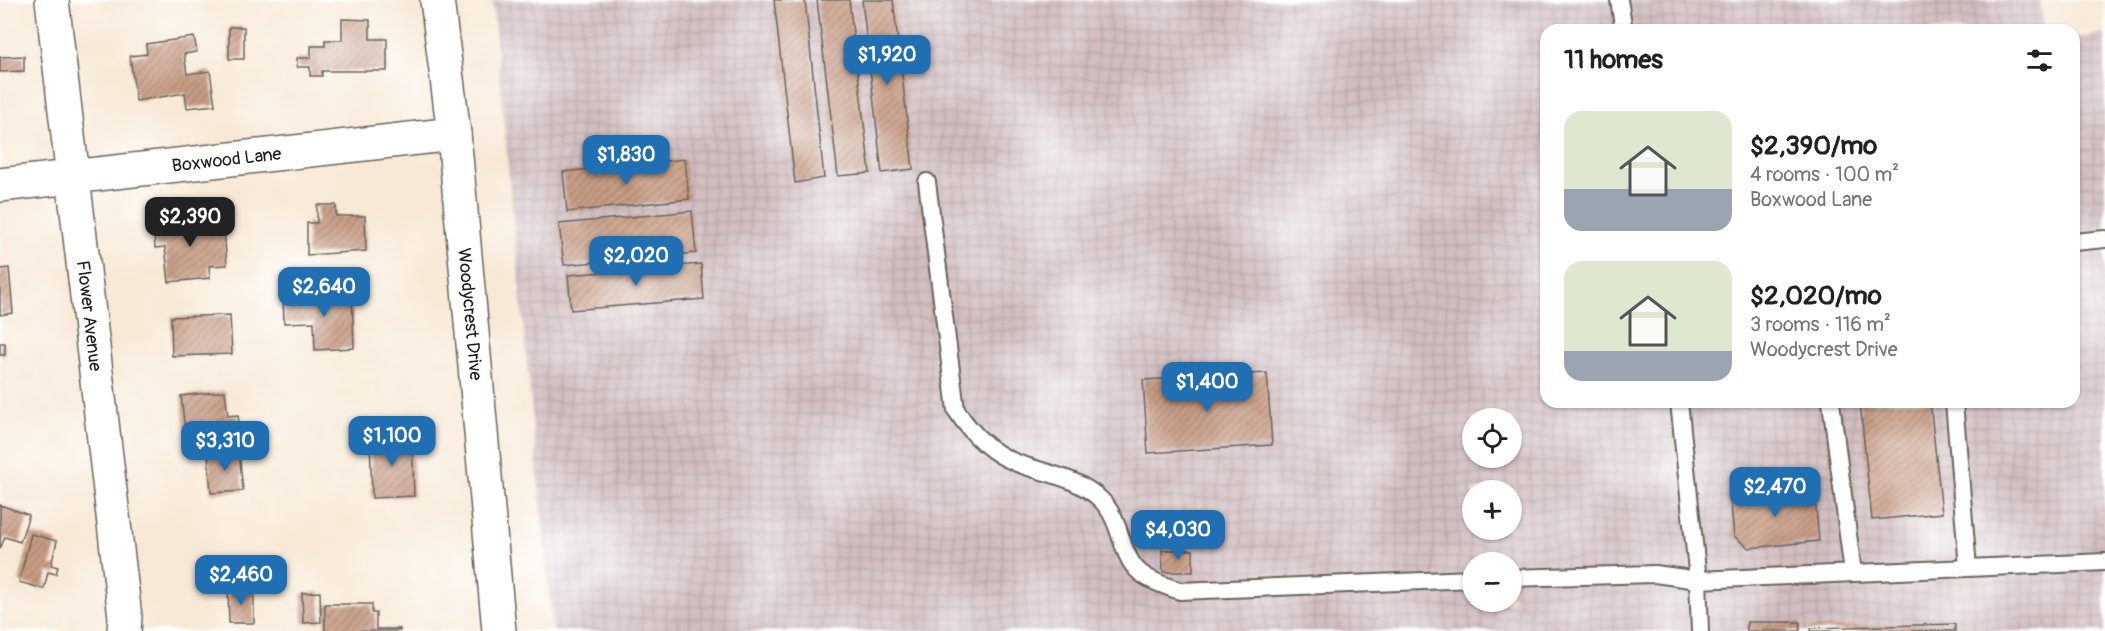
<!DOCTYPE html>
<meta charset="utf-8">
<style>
body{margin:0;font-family:Pangolin,sans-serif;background:#f6f6f6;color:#202124;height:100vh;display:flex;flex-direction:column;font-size:22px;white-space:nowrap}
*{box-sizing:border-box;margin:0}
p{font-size:20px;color:#757577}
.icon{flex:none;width:33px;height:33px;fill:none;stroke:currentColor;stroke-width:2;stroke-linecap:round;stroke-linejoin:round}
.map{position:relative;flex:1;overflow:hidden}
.side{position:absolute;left:1540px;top:24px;width:540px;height:384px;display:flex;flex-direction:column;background:#fff;border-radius:18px;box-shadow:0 2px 4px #0004}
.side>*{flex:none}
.fabs{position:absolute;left:1462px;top:408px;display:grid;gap:12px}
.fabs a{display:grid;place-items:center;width:60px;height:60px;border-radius:50%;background:#fff;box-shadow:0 2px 4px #0004;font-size:30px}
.price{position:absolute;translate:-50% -51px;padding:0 14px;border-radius:12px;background:#1f6fb2;color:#fff;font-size:20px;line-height:39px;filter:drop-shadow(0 2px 3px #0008)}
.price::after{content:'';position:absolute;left:50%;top:36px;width:18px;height:14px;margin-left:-9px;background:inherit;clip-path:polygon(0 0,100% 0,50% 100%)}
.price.active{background:#222;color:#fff}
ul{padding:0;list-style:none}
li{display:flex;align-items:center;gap:18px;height:150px;padding:0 24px}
li span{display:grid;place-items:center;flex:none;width:168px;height:120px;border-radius:18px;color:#555}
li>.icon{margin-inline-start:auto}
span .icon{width:72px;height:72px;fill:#fffc;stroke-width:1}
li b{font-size:26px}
h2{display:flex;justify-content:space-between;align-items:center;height:72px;padding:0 24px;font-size:26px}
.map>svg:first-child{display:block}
</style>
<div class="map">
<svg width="2105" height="631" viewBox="0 0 2105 631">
<defs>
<pattern id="industrial-grid" width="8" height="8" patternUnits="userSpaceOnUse" patternTransform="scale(1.5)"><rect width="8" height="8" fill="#d2bec1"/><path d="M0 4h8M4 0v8" fill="none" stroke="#b4a3a5"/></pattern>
<pattern id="building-hatch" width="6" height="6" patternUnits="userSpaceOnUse" patternTransform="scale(1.5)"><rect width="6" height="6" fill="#c89d85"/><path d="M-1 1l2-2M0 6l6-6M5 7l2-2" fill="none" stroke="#a27f6c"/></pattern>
</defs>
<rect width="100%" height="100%" fill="#fff"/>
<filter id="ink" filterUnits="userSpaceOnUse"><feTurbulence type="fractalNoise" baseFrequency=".0167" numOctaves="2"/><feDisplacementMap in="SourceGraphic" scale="12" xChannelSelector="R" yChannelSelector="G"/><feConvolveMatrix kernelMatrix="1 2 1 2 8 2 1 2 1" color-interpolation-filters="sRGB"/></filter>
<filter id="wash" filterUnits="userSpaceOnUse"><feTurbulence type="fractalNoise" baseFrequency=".008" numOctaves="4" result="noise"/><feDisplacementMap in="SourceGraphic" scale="24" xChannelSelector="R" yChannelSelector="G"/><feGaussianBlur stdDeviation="1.35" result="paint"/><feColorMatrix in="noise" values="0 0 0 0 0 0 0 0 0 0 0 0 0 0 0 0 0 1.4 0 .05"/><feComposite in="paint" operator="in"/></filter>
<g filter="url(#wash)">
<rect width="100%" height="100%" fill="#f8e9d6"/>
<!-- industrial -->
<path fill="url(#industrial-grid)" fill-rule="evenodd" d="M 492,0 L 2040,0 L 2044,30 L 1546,30 L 1546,402 L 2074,402 L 2075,38 L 2105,34 L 2105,631 L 553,631 ZM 1473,418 L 1512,418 L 1512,458 L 1473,458 ZM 1473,490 L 1512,490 L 1512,530 L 1473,530 ZM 1473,562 L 1512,562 L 1512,602 L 1473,602 Z"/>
<g id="blocks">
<!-- building -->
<path fill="url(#building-hatch)" d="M 774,0 L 805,0 L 824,178 L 795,183 Z
M 817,0 L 849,0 L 870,173 L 838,176 Z
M 862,0 L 893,0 L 913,169 L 882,173 Z
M 342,19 L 370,20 L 370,39 L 387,39 L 387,71 L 322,71 L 322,76 L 310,76 L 310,67 L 297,67 L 297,58 L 311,58 L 311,46 L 325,46 L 325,40 L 342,40 Z
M 229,27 L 244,27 L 244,59 L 229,59 Z
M 194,37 L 197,52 L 184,54 L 187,74 L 210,71 L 215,105 L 187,108 L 185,93 L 136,101 L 130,56 L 147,54 L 146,44 Z
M 24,56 L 24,71 L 0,72 L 0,57 Z
M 685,159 L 689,199 L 567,212 L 563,172 Z
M 317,205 L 336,205 L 336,216 L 365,216 L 366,251 L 307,255 L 307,223 L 317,223 Z
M 692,211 L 696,253 L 564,265 L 559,224 Z
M 208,217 L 209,231 L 224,230 L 227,265 L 209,266 L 210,278 L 169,282 L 165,247 L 155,248 L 153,222 Z
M 701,264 L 704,299 L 571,310 L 568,275 Z
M 9,268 L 13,313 L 0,315 L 0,269 Z
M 352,293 L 354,348 L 315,350 L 314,322 L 284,323 L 283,296 Z
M 230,315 L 232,354 L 172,356 L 171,317 Z
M 0,343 L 5,343 L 5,355 L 0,355 Z
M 1267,373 L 1272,445 L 1148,453 L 1143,380 Z
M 225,391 L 228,416 L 238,415 L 241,439 L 203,444 L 202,436 L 186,438 L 181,396 Z
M 1860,402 L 1930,402 L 1942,513 L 1872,520 Z
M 412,436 L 414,496 L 372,498 L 370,438 Z
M 239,451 L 243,491 L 211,493 L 208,453 Z
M 1814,487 L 1819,541 L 1749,548 L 1734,536 L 1730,495 Z
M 0,505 L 29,515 L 20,542 L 5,537 L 0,549 Z
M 31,534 L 57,541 L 51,565 L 58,567 L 56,574 L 48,572 L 44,589 L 19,582 Z
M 1162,550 L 1193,550 L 1193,572 L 1163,572 Z
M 254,588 L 254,623 L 229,623 L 228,589 Z
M 320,592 L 321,622 L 303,623 L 302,593 Z
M 325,604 L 372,604 L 372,613 L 376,613 L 376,629 L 400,629 L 400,631 L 325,631 Z
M 1747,622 L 1800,622 L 1800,631 L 1747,631 Z
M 1955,624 L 1955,631 L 1811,631 L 1811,628 Z"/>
</g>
</g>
<g filter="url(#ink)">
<use href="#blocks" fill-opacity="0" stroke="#69645d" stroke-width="1.5"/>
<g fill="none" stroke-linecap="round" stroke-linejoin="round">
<!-- lane casing -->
<g stroke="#69645d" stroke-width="20">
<path id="lane" d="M 1619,0 L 1624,30
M 927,182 L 956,410 C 971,433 990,453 1017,463 C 1046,474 1077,477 1100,499 C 1121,519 1119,546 1133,565 C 1144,580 1163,585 1180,591 L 1473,579
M 2074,242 L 2105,239
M 1831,402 L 1853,573
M 1954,402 L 1968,568
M 1512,578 L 1655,574 L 1698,580 L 1679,402
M 1700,631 L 1698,580 L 2105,562"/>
</g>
<!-- street casing -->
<g stroke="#69645d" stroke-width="36">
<g id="street">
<path id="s1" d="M 52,0 L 125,617 L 124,631"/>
<path id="s2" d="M 437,0 L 454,134 L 499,631"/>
<path id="s3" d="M 0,185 L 454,134"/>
</g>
</g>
<!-- lane -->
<use href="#lane" stroke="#fff" stroke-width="16"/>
<!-- street -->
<use href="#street" stroke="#fff" stroke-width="33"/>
</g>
</g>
<g text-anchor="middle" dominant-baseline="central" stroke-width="4.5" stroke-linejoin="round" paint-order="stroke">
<!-- street labels -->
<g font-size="18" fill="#1c1c1c" stroke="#fff">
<text stroke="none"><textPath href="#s3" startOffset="228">Boxwood Lane</textPath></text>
<text stroke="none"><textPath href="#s1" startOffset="318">Flower Avenue</textPath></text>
<text stroke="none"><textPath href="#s2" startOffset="316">Woodycrest Drive</textPath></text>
</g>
</g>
</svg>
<div class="fabs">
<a><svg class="icon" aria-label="locate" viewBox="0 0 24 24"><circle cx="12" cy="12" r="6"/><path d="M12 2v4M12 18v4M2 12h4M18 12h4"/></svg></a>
<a>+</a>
<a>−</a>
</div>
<b class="price" style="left:887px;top:86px">$1,920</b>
<b class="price" style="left:626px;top:186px">$1,830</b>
<b class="price active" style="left:190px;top:248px">$2,390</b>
<b class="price" style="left:636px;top:287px">$2,020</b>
<b class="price" style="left:324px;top:318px">$2,640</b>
<b class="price" style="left:1207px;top:413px">$1,400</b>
<b class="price" style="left:392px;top:467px">$1,100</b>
<b class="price" style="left:225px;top:472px">$3,310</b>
<b class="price" style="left:1775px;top:518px">$2,470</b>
<b class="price" style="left:1178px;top:561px">$4,030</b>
<b class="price" style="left:241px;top:606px">$2,460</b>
<section class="side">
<h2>11 homes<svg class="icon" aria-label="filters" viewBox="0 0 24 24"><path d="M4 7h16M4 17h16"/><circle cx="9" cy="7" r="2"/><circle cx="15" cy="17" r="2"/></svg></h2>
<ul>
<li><span style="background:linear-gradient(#dfe7d0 65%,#9aa5b1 0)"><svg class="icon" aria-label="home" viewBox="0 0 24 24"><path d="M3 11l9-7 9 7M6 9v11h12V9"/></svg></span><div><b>$2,390/mo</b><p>4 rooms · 100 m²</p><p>Boxwood Lane</p></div></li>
<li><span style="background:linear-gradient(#dfe7d0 75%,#9aa5b1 0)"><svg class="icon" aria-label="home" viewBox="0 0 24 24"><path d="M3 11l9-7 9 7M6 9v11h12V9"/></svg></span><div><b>$2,020/mo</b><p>3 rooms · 116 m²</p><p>Woodycrest Drive</p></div></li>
</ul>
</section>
</div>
